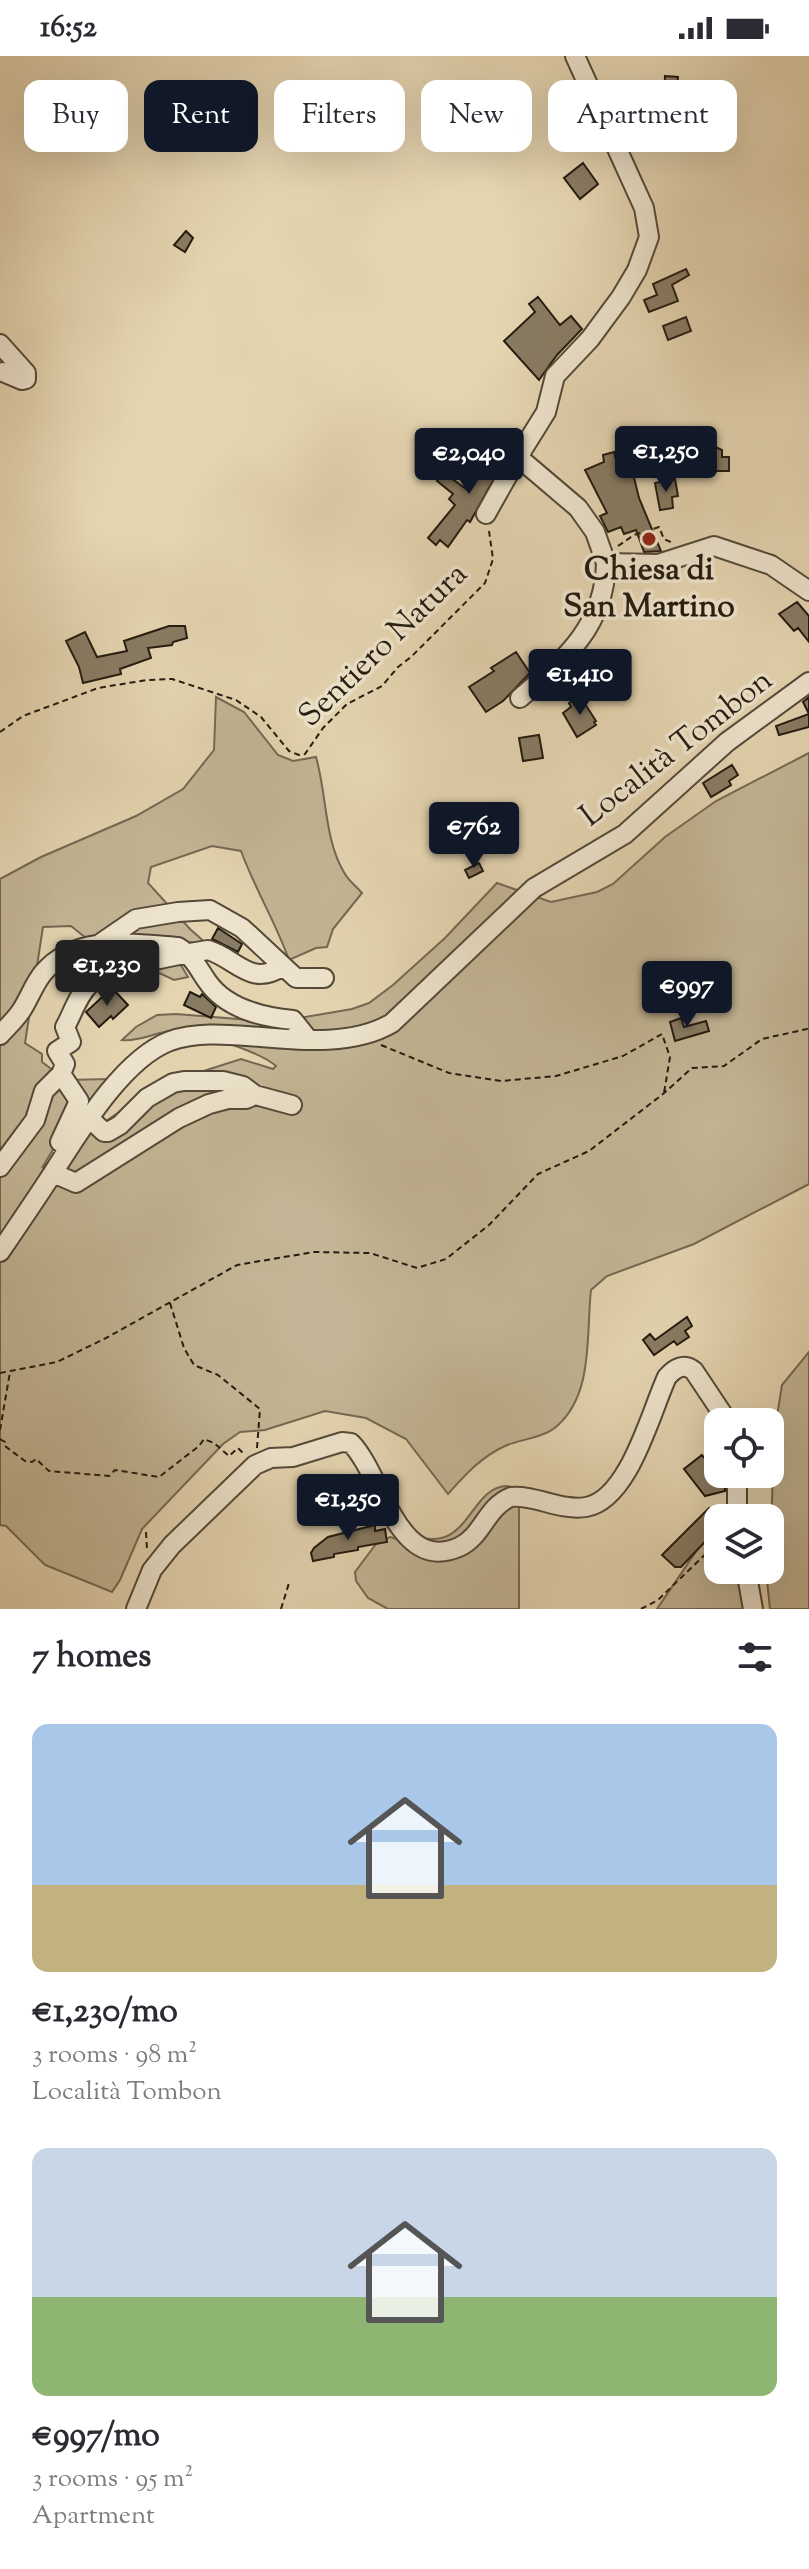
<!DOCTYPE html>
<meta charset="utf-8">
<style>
body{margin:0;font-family:"Sorts Mill Goudy",serif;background:#f7f7f7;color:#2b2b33;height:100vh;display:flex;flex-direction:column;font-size:30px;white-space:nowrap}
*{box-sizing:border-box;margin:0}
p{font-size:26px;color:#7c7c81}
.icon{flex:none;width:44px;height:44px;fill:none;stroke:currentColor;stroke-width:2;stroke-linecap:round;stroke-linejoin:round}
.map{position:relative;height:1553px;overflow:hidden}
.details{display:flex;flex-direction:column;background:#fff;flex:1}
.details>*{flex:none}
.guide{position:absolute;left:24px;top:24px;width:762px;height:72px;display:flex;gap:16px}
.buttons{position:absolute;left:704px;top:1352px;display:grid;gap:16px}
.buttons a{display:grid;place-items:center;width:80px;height:80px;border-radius:16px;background:#fff;box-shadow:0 8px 32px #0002;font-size:40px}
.price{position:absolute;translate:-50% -68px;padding:0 18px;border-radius:8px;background:#111827;color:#fff;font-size:26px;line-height:52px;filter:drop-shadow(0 2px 4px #0008)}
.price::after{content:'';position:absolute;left:50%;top:48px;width:24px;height:18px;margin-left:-12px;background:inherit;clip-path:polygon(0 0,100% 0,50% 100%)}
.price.active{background:#222;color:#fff}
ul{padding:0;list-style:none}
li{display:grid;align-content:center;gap:16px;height:424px;padding:0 32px}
li span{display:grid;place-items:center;height:248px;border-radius:16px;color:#555}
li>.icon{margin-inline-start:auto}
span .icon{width:144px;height:144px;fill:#fffc;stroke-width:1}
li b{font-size:34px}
h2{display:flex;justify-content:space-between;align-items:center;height:96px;padding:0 32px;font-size:34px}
.pill{padding:0 28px;border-radius:16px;background:#fff;box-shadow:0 8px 32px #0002;font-size:28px;line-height:72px}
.pill.active{background:#111827;color:#fff}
.status{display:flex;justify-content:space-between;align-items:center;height:56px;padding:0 40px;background:#fff;direction:ltr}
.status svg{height:22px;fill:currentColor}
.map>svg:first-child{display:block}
</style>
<div class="status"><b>16:52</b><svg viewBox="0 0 49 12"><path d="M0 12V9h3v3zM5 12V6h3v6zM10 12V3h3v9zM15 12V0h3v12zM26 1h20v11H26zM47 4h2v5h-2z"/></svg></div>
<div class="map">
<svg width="809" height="1553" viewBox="0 0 809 1553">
<rect width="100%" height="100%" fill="#e4d4b0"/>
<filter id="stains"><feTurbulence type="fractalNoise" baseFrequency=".0025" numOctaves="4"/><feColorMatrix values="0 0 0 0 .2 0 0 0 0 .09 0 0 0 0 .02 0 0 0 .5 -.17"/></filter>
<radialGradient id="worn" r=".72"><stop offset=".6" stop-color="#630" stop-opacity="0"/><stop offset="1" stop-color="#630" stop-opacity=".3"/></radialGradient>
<!-- green -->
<path fill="#c3b595" stroke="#746852" stroke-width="2" d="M 216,641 L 244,656 L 278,699 L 293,705 L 316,701 C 327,739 324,784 345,818 C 349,825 357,831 362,837 L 333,873 L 327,891 L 316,892 L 289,904 C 276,867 255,833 241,795 L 212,790 L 151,811 L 148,827 L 190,873 L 208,889 L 190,886 L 170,891 L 188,921 L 174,924 L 140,908 L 117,907 L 71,870 L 43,871 L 25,987 L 42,998 L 42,1006 L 66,1024 L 108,1023 L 57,1087 L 42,1112 L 58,1098 L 125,1052 L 188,1020 L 241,1003 L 273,1013 L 276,1010 C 259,995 193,974 170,975 C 154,977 138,986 122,984 L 136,971 L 157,959 L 176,958 L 276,966 L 352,953 L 369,947 L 393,929 L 445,882 L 497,827 L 551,846 L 597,836 L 613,828 L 665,781 L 716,745 L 809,697 L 809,1128 L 694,1188 L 607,1220 L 591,1234 C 586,1277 594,1338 557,1370 C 544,1382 521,1383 505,1390 C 481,1401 465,1419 448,1438 L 406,1383 L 366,1362 L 325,1355 L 265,1374 L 240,1376 L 223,1388 L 142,1473 L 120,1524 L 112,1536 L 45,1509 L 6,1470 L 0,1469 L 0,823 L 41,801 L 136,760 L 183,733 L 214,694 Z
M 809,1296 L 809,1553 L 770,1553 L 766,1514 L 770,1514 L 774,1379 L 782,1329 Z
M 506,1430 L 519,1432 L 519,1553 L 388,1553 L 368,1542 L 356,1525 L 355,1516 L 376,1488 L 390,1481 C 399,1485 405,1482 415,1482 C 426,1482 434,1485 445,1481 C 471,1471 477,1432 506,1430 Z
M 716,1466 L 718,1514 L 736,1514 L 744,1553 L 657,1553 Z"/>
<!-- building -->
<path fill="#887b63" stroke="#241b10" stroke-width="2" d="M 665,20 L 678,21 L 676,44 L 664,44 Z
M 566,35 L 576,51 L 563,60 L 552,44 Z
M 583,107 L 598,128 L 580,143 L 564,122 Z
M 186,175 L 193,182 L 185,196 L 174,189 Z
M 686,213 L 689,219 L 672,229 L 678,245 L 649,256 L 644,244 L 657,239 L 653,228 Z
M 538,241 L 560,269 L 571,260 L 582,273 L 557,299 L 539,324 L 504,285 L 535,256 L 529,248 Z
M 686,261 L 691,275 L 668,284 L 663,270 Z
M 516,373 L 520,376 L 470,466 L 467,464 L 448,491 L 440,484 L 436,489 L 428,482 L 455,449 L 449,443 L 453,438 L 437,425 L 444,417 L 469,435 L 498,390 L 503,393 Z
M 708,387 L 722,394 L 722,401 L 729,401 L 729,415 L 676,415 L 676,400 L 709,398 Z
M 614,396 L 619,416 L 631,409 L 639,442 L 661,495 L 644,496 L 636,474 L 624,478 L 621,471 L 608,476 L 600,460 L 607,457 L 585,414 L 604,406 L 603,399 Z
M 675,423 L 678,440 L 672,441 L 673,452 L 660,454 L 655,427 Z
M 797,546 L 809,560 L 809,586 L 798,572 L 794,575 L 779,558 Z
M 169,570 L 185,570 L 187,582 L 173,586 L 172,589 L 148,592 L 151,602 L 120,613 L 121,618 L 83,627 L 79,611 L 66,585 L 85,576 L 97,601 L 127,595 L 124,585 Z
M 516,596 L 530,617 L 503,645 L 486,656 L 469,631 L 494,615 L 491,612 Z
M 580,640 L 596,665 L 594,666 L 596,669 L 577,681 L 563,657 L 571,651 L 569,647 Z
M 809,641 L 809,671 L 779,679 L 776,670 L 809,658 L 803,646 Z
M 539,679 L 543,702 L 523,705 L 519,682 Z
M 732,709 L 738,719 L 729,725 L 731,729 L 711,741 L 703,727 Z
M 479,807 L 483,815 L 469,822 L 465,814 Z
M 218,872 L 242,888 L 238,896 L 212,883 Z
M 112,932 L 128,949 L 113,963 L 111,960 L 99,971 L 86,956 Z
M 190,936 L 200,941 L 202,938 L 216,951 L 211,962 L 184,949 Z
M 681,962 L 684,971 L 706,965 L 709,975 L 675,985 L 670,966 Z
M 687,1261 L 692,1270 L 685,1275 L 689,1281 L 677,1289 L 674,1285 L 654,1299 L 643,1284 L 650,1278 L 655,1284 Z
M 702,1399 L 718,1419 L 718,1425 L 722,1424 L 725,1428 L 725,1435 L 705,1440 L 684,1413 Z
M 709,1452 L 718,1460 L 718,1472 L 681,1511 L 675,1511 L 662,1499 Z
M 375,1469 L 375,1475 L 385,1473 L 387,1486 L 358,1491 L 358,1494 L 334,1498 L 334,1501 L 313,1505 L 311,1497 L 314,1492 L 328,1481 Z"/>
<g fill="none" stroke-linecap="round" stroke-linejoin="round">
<!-- minor casing -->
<g stroke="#544938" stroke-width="22">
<path id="minor" d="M 575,0 L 644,152 L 649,181 L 637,214 L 621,241 L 590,283 L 555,320 L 546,356 L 518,401 L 578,452 L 595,476 L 606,507 L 658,508 L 714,490 L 771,509 L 809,535
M 0,288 L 26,317 L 26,323 L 22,324 L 3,316
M 486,458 L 518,401
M 520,642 C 564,604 605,570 606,507
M 283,910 L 296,922 L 324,922
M 0,979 C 7,971 15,964 21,955 C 29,943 34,928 43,917 C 77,877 132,888 178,891 C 193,900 198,912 207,925 C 226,953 262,961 293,964 L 309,984
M 255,1039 L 292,1049
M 60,1086 L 79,1045 L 61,1018
M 0,1111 L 35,1064 L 44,1035 L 61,1018 L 65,1008 L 57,995 L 71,986 L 65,971 C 73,957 78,938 91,927 C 108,911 183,898 208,894 C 236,902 250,932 283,910 L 242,872 L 210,854 L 178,856 L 136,863 L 101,887
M 53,1117 L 76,1127 L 179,1062 L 209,1048 L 228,1043 L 246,1043 L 255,1039 L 243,1030 L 223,1025 L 184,1025 L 173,1027 L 147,1042 L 120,1069 L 108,1076 L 104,1076 L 89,1062
M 0,1196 C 17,1171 34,1146 51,1120 C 78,1078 122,1003 170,985 C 199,975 231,979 261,981 C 303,985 355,989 392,967 L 534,832 L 625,778 L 727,686 L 809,626
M 737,1462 L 737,1418
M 746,1514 L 753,1553
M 136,1553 L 152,1514 L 172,1489 L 255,1409 L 271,1402 L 293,1401 L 342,1386 L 351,1387 C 383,1420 397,1518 459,1491 C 483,1480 486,1451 511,1441 C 536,1439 560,1455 586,1451 C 629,1444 651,1355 667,1321 C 674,1313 684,1306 694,1315 L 728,1366"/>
</g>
<!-- path -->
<path stroke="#241b10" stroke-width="2" stroke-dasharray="6 4" stroke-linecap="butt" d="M 618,490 L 634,479 L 659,471 L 664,483 L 673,487
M 0,676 L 23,660 L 98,632 L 147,624 L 172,623 L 236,644 L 261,661 L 289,695 L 299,699 L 305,698 L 323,672 L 347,648 L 382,630 L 398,611 L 411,601 L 485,527 L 493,503 L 489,475
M 381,989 L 449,1017 L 501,1025 L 556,1020 L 623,1000 L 662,978 L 670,1001 L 664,1037
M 170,1247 L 184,1292 L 194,1309 L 218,1319 L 260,1353 L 257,1392
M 0,1317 L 57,1306 L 108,1281 L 237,1209 L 314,1196 L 370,1197 L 417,1212 L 446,1203 L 489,1169 L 538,1118 L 589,1095 L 663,1038 L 692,1012 L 724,1010 L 762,983 L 807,973 L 809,969
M 0,1374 L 10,1316
M 0,1383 L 5,1386 L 5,1390 L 25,1405 L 32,1406 L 36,1403 L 49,1415 L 109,1420 L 115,1414 L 159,1421 L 199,1390 L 204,1383 L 214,1387 L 229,1400 L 238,1392 L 243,1397
M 146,1476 L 147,1493
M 281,1553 L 289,1527
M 641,1553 L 658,1544 L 718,1486"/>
<!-- minor -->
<use href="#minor" stroke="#ede3cc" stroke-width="18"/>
</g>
<!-- markers -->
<circle fill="#8f2418" stroke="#ede3cc" stroke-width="3" cx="649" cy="483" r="8"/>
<g text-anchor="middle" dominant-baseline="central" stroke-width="7" stroke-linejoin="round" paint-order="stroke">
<!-- poi labels -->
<g font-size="32" font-weight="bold" fill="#241b10" stroke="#ede3cc">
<text x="649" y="515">Chiesa di<tspan x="649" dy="37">San Martino</tspan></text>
</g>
<!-- street labels -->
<g font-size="32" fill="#241b10" stroke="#ede3cc">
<text transform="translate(384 590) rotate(-44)">Sentiero Natura</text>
<text transform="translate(677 693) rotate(-38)">Località Tombon</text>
</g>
</g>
<rect width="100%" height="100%" filter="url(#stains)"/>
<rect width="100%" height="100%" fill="url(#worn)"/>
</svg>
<div class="buttons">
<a><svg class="icon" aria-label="locate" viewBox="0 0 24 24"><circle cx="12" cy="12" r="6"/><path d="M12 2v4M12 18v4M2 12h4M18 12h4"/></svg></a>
<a><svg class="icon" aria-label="layers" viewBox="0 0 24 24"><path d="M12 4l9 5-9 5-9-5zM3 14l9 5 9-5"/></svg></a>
</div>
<b class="price" style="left:666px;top:438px">€1,250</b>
<b class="price" style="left:469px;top:440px">€2,040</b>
<b class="price" style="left:580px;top:661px">€1,410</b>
<b class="price" style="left:474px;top:814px">€762</b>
<b class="price active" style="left:107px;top:952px">€1,230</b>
<b class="price" style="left:687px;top:973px">€997</b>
<b class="price" style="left:348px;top:1486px">€1,250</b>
<div class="guide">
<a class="pill">Buy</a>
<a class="pill active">Rent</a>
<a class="pill">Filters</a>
<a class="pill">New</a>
<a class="pill">Apartment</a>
</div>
</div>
<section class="details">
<h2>7 homes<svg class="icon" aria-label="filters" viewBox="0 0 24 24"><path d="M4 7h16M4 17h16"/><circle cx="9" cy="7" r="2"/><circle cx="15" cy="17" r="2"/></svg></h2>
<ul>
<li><span style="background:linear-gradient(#a9c7e8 65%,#c2b280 0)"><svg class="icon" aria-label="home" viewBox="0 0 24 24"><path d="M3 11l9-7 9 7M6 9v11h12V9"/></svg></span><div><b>€1,230/mo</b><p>3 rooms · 98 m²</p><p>Località Tombon</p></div></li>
<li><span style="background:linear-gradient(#c9d6e8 60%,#8fb573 0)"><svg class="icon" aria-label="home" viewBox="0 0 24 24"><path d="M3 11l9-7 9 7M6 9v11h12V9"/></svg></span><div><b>€997/mo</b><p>3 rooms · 95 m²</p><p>Apartment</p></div></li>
</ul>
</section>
